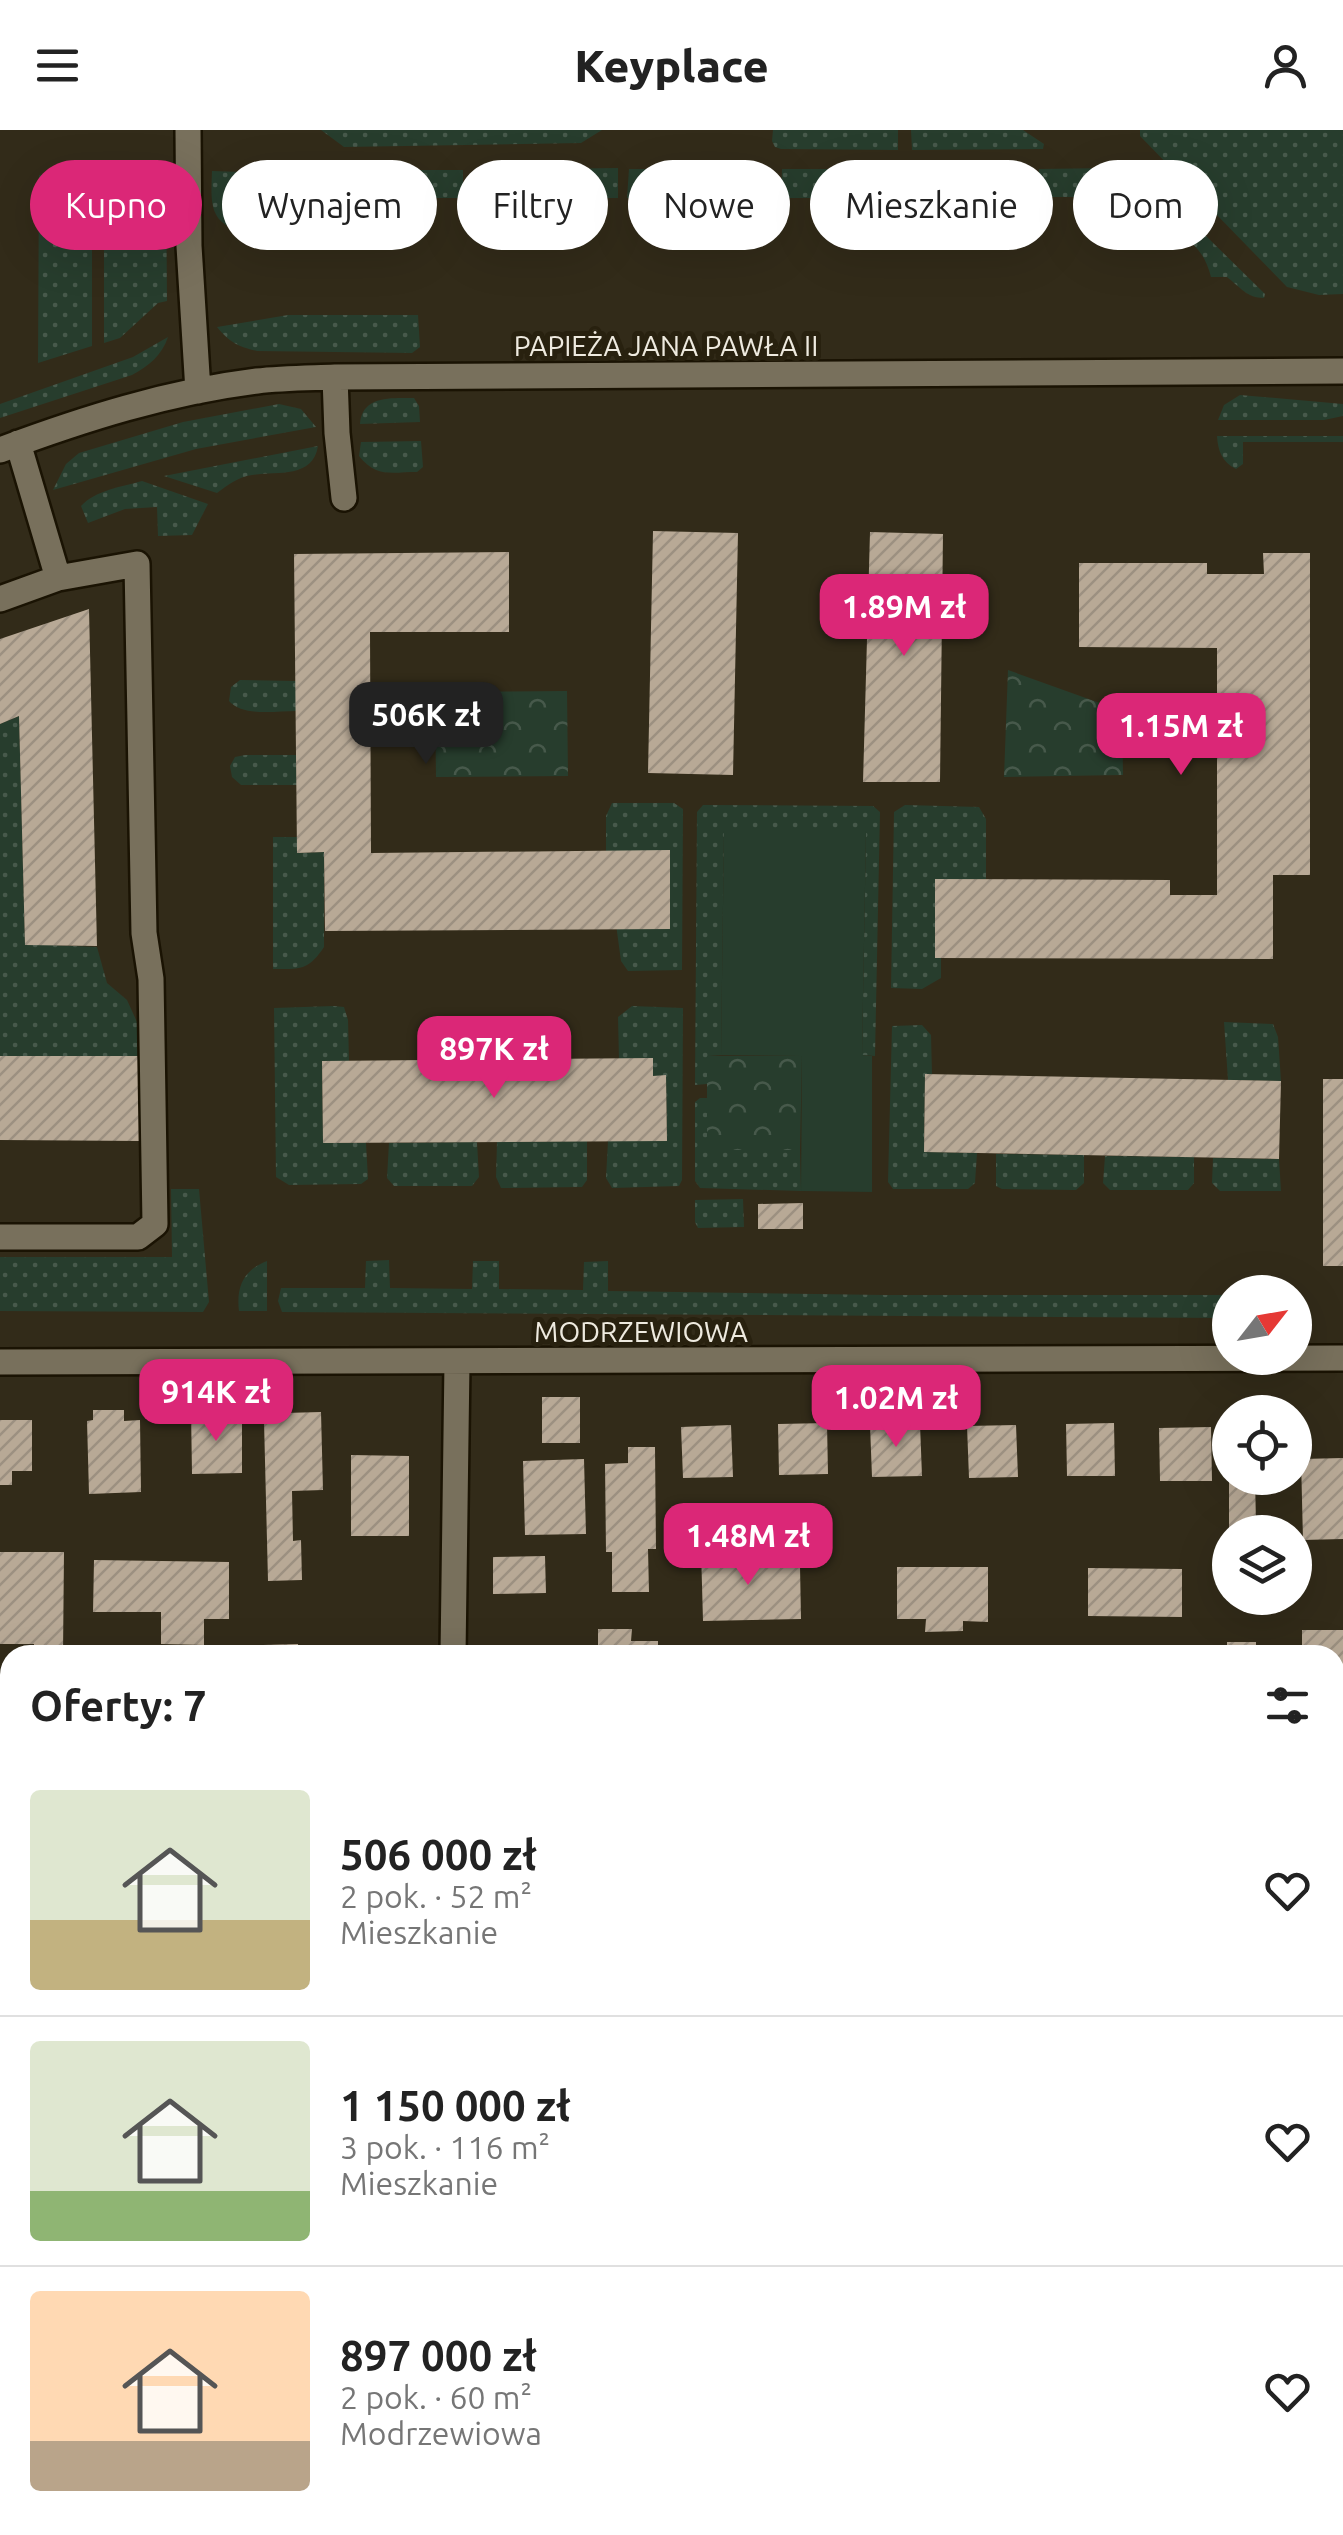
<!DOCTYPE html>
<html lang="pl">
<meta charset="utf-8">
<style>
body{margin:0;font-family:Ubuntu,sans-serif;background:#f2f2f2;color:#222;height:100vh;display:flex;flex-direction:column;font-size:38px;white-space:nowrap}
*{box-sizing:border-box;margin:0}
p{font-size:32px;color:#767676}
.icon{flex:none;width:55px;height:55px;fill:none;stroke:currentColor;stroke-width:2;stroke-linecap:round;stroke-linejoin:round}
.map{position:relative;flex:1;overflow:hidden}
.drawer{position:absolute;left:0px;top:1515px;width:1345px;height:890px;display:flex;flex-direction:column;background:#fff;border-radius:30px 30px 0 0;box-shadow:0 10px 40px #0002}
.drawer>*{flex:none}
.guide{position:absolute;left:30px;top:30px;width:1285px;height:90px;display:flex;gap:20px}
.needle{width:65px;rotate:59deg}
.buttons{position:absolute;left:1212px;top:1145px;display:grid;gap:20px}
.buttons a{display:grid;place-items:center;width:100px;height:100px;border-radius:50%;background:#fff;box-shadow:0 10px 40px #0002;font-size:50px}
.price{position:absolute;translate:-50% -85px;padding:0 22px;border-radius:20px;background:#db2777;color:#fff;font-size:32px;line-height:65px;filter:drop-shadow(0 2px 5px #0008)}
.price::after{content:'';position:absolute;left:50%;top:60px;width:30px;height:22px;margin-left:-15px;background:inherit;clip-path:polygon(0 0,100% 0,50% 100%)}
.price.on{background:#222;color:#fff}
ul{padding:0;list-style:none}
li{display:flex;align-items:center;gap:30px;height:250px;padding:0 30px}
li+li{border-top:2px solid #e0e0e0}
li span{display:grid;place-items:center;flex:none;width:280px;height:200px;border-radius:10px;color:#555}
li>.icon{margin-inline-start:auto}
span .icon{width:120px;height:120px;fill:#fffc;stroke-width:1}
li b{font-size:42px}
h2{display:flex;justify-content:space-between;align-items:center;height:120px;padding:0 30px;font-size:42px}
.pill{padding:0 35px;border-radius:45px;background:#fff;box-shadow:0 10px 40px #0002;font-size:35px;line-height:90px}
.pill.on{background:#db2777;color:#fff}
header{display:flex;justify-content:space-between;align-items:center;height:130px;padding:0 30px;background:#fff;font-size:45px;font-weight:800}
.map>svg:first-child{display:block}
</style>
<header><svg class="icon" aria-label="menu" viewBox="0 0 24 24"><path d="M4 6h16M4 12h16M4 18h16"/></svg>Keyplace<svg class="icon" aria-label="person" viewBox="0 0 24 24"><circle cx="12" cy="8" r="4"/><path d="M4 21q1-7 8-7t8 7"/></svg></header>
<div class="map">
<svg width="1343" height="2405" viewBox="0 0 1343 2405">
<defs>
<pattern id="grass-dots" width="8" height="8" patternUnits="userSpaceOnUse" patternTransform="scale(2.5)"><rect width="8" height="8" fill="#273d2d"/><path d="M2 2h.1M6 6h.1" fill="none" stroke="#47594b" stroke-width="1.8" stroke-linecap="round"/></pattern>
<pattern id="park-crowns" width="20" height="18" patternUnits="userSpaceOnUse" patternTransform="scale(2.5)"><rect width="20" height="18" fill="#273d2d"/><path d="M2 6a3 3 0 1 1 6 0M12 15a3 3 0 1 1 6 0" fill="none" stroke="#47594b"/></pattern>
<pattern id="building-hatch" width="6" height="6" patternUnits="userSpaceOnUse" patternTransform="scale(2.5)"><rect width="6" height="6" fill="#b8a996"/><path d="M-1 1l2-2M0 6l6-6M5 7l2-2" fill="none" stroke="#9c9081"/></pattern>
</defs>
<rect width="100%" height="100%" fill="#322b19"/>
<!-- grass -->
<path fill="url(#grass-dots)" d="M 321,0 L 602,0 L 581,13 L 344,17 Z
M 773,0 L 898,0 L 898,20 L 781,19 L 775,17 L 772,11 Z
M 911,0 L 1023,0 L 1044,14 L 1043,19 L 912,20 Z
M 1140,0 L 1343,0 L 1343,164 L 1319,165 L 1287,157 L 1140,6 Z
M 92,37 L 92,216 L 38,233 L 39,45 Z
M 618,38 L 618,68 L 475,68 L 475,40 Z
M 941,38 L 942,67 L 864,68 L 864,39 Z
M 1028,38 L 1027,67 L 953,67 L 954,39 Z
M 1111,38 L 1112,67 L 1038,67 L 1039,39 Z
M 104,39 L 166,39 L 167,171 L 158,173 L 120,208 L 104,213 Z
M 283,39 L 381,40 L 381,68 L 283,69 Z
M 629,39 L 731,39 L 736,48 L 736,68 L 627,68 Z
M 782,39 L 854,39 L 855,68 L 781,68 Z
M 392,40 L 463,40 L 463,68 L 391,68 Z
M 212,41 L 242,42 L 243,102 C 208,93 211,72 212,41 Z
M 1146,47 L 1265,164 L 1264,168 C 1247,168 1240,157 1227,147 L 1211,147 C 1203,113 1176,95 1142,99 L 1142,51 Z
M 288,185 L 418,185 L 420,217 L 412,223 L 257,221 C 239,217 229,212 217,197 Z
M 168,207 C 162,225 149,236 132,245 L 0,288 L 0,274 L 133,227 Z
M 1240,265 L 1343,274 L 1343,286 L 1324,290 L 1218,290 L 1224,275 Z
M 414,268 L 419,276 L 420,292 L 360,294 C 362,265 392,268 414,268 Z
M 279,274 L 301,279 L 316,297 L 196,319 L 53,360 L 66,334 L 79,323 L 183,292 Z
M 1217,306 L 1343,306 L 1343,312 L 1243,312 L 1243,334 L 1236,339 C 1222,332 1218,321 1217,306 Z
M 421,311 L 423,337 L 417,342 C 392,342 376,348 359,326 L 361,312 Z
M 318,316 C 313,349 276,341 252,345 C 238,347 228,355 217,363 L 164,346 Z
M 142,351 L 208,374 L 192,405 L 158,406 L 157,377 L 125,379 L 88,393 L 81,376 C 96,360 121,357 142,351 Z
M 240,550 L 296,551 L 296,581 C 275,581 243,587 229,571 L 231,557 Z
M 19,586 L 25,814 L 97,817 L 107,853 L 127,870 L 137,892 L 141,926 L 0,926 L 0,594 Z
M 245,625 L 296,625 L 297,655 L 241,655 L 232,647 L 230,636 L 235,627 Z
M 612,673 L 674,673 L 683,679 L 682,840 L 628,841 L 621,831 L 606,721 L 606,686 Z
M 703,675 L 873,676 L 880,682 L 875,926 L 862,925 L 866,701 L 724,701 L 721,925 L 708,926 L 707,954 L 695,955 L 697,682 Z
M 905,675 L 979,677 L 986,689 L 986,749 L 935,750 L 935,827 L 941,828 L 941,848 L 922,859 L 891,858 L 894,682 Z
M 273,707 L 297,707 L 297,723 L 324,722 L 324,817 C 308,841 300,839 273,839 Z
M 334,876 L 344,877 L 348,890 L 349,931 L 322,932 L 323,1013 L 366,1013 L 368,1049 L 361,1054 L 289,1055 L 276,1047 L 274,878 Z
M 632,876 L 683,878 L 682,1050 L 679,1056 L 612,1058 L 606,1048 L 608,1011 L 667,1010 L 666,946 L 653,946 L 653,928 L 619,929 L 618,887 Z
M 1224,892 L 1273,894 L 1278,907 L 1281,951 L 1228,950 Z
M 922,895 L 931,905 L 932,944 L 925,944 L 924,1022 L 977,1023 L 975,1053 L 968,1059 L 893,1059 L 888,1052 L 892,896 Z
M 700,968 L 708,968 L 708,1020 L 800,1020 L 801,1061 L 700,1058 L 695,1051 L 695,972 Z
M 587,1011 L 587,1050 L 582,1057 L 501,1058 L 496,1047 L 497,1012 Z
M 477,1012 L 479,1047 L 472,1056 L 394,1056 L 387,1048 L 389,1013 Z
M 996,1024 L 1084,1025 L 1084,1053 L 1076,1060 L 1002,1059 L 996,1056 Z
M 1105,1026 L 1194,1027 L 1194,1053 L 1188,1060 L 1110,1060 L 1103,1053 Z
M 1213,1028 L 1279,1029 L 1281,1061 L 1220,1061 L 1212,1053 Z
M 171,1059 L 199,1059 L 209,1172 L 203,1182 L 0,1181 L 0,1127 L 172,1127 Z
M 743,1069 L 744,1097 L 698,1098 L 695,1092 L 695,1070 Z
M 389,1130 L 390,1158 L 472,1159 L 473,1131 L 499,1131 L 499,1159 L 583,1160 L 584,1132 L 608,1131 L 608,1161 L 885,1165 L 1230,1165 L 1230,1188 L 282,1182 L 278,1171 L 281,1158 L 365,1158 L 366,1131 Z
M 267,1131 L 267,1181 L 239,1181 C 236,1156 244,1140 267,1131 Z"/>
<!-- park -->
<path fill="url(#park-crowns)" d="M 1008,540 L 1122,581 L 1123,645 L 1004,647 Z
M 567,561 L 568,646 L 436,647 L 435,562 Z
M 802,925 L 800,1020 L 707,1020 L 707,926 Z"/>
<!-- pitch -->
<path fill="#273d2d" d="M 724,701 L 866,701 L 862,925 L 872,926 L 872,1062 L 801,1061 L 802,925 L 721,925 Z"/>
<!-- building -->
<path fill="url(#building-hatch)" d="M 653,401 L 738,403 L 733,645 L 648,643 Z
M 870,402 L 943,404 L 940,652 L 863,652 Z
M 509,422 L 509,502 L 370,502 L 371,723 L 670,720 L 670,799 L 325,801 L 324,722 L 297,723 L 294,424 Z
M 1263,423 L 1310,423 L 1310,745 L 1273,745 L 1273,829 L 935,828 L 935,749 L 1170,750 L 1170,765 L 1217,765 L 1217,518 L 1079,517 L 1079,433 L 1207,433 L 1207,444 L 1264,444 Z
M 89,479 L 97,816 L 25,815 L 19,586 L 0,594 L 0,509 Z
M 0,926 L 141,926 L 140,1011 L 0,1010 Z
M 653,928 L 653,946 L 666,945 L 667,1011 L 323,1013 L 322,931 Z
M 925,944 L 1281,951 L 1279,1029 L 924,1022 Z
M 1323,949 L 1343,949 L 1343,1136 L 1323,1136 Z
M 803,1073 L 803,1099 L 758,1099 L 758,1074 Z
M 542,1267 L 580,1267 L 580,1313 L 542,1313 Z
M 93,1280 L 124,1280 L 124,1291 L 140,1290 L 141,1362 L 89,1364 L 87,1291 L 93,1290 Z
M 224,1280 L 224,1292 L 242,1292 L 242,1343 L 192,1344 L 191,1281 Z
M 321,1282 L 323,1360 L 292,1361 L 293,1411 L 301,1410 L 302,1450 L 268,1451 L 264,1291 L 284,1290 L 284,1283 Z
M 0,1290 L 32,1290 L 32,1341 L 12,1341 L 12,1355 L 0,1355 Z
M 827,1293 L 828,1344 L 779,1345 L 778,1294 Z
M 1114,1293 L 1115,1346 L 1067,1346 L 1066,1294 Z
M 920,1294 L 922,1346 L 872,1347 L 870,1295 Z
M 731,1295 L 733,1347 L 683,1348 L 681,1297 Z
M 1016,1295 L 1018,1347 L 969,1348 L 967,1296 Z
M 1211,1297 L 1212,1351 L 1160,1351 L 1159,1298 Z
M 628,1317 L 655,1317 L 656,1419 L 648,1419 L 649,1462 L 612,1462 L 612,1422 L 606,1422 L 605,1334 L 628,1333 Z
M 351,1325 L 409,1326 L 409,1406 L 351,1406 Z
M 1343,1328 L 1343,1409 L 1303,1410 L 1301,1329 Z
M 584,1329 L 586,1404 L 525,1405 L 523,1331 Z
M 1229,1348 L 1255,1348 L 1256,1393 L 1260,1393 L 1260,1402 L 1229,1402 Z
M 751,1419 L 752,1437 L 800,1436 L 801,1489 L 703,1491 L 701,1420 Z
M 0,1422 L 64,1422 L 63,1524 L 34,1523 L 34,1514 L 0,1514 Z
M 545,1426 L 546,1463 L 493,1464 L 493,1427 Z
M 94,1430 L 229,1432 L 229,1489 L 204,1489 L 204,1515 L 161,1514 L 161,1482 L 93,1482 Z
M 897,1437 L 988,1437 L 988,1492 L 963,1491 L 963,1501 L 925,1502 L 926,1489 L 897,1489 Z
M 1088,1438 L 1182,1439 L 1182,1487 L 1088,1486 Z
M 1269,1468 L 1285,1468 L 1286,1479 L 1270,1480 Z
M 598,1499 L 632,1499 L 631,1511 L 658,1511 L 658,1525 L 598,1525 Z
M 1302,1500 L 1343,1500 L 1343,1608 L 1335,1608 L 1335,1525 L 1302,1525 Z
M 1227,1512 L 1256,1512 L 1256,1525 L 1227,1525 Z
M 298,1514 L 299,1525 L 263,1525 L 263,1515 Z
M 347,1518 L 404,1518 L 404,1525 L 347,1525 Z
M 0,1576 L 10,1576 L 10,1626 L 0,1626 Z
M 1335,1748 L 1343,1749 L 1343,1817 L 1335,1816 Z
M 1335,2154 L 1343,2161 L 1343,2193 L 1335,2202 Z
M 1335,2385 L 1342,2395 L 1331,2405 L 1312,2405 L 1301,2395 L 1335,2395 Z
M 45,2395 L 52,2395 L 56,2405 L 22,2405 Z
M 106,2395 L 183,2395 L 162,2405 L 111,2405 Z
M 418,2395 L 509,2395 L 513,2405 L 422,2405 Z
M 886,2395 L 941,2395 L 945,2405 L 891,2405 Z
M 1118,2395 L 1172,2395 L 1176,2405 L 1122,2405 Z"/>
<g fill="none" stroke-linecap="round" stroke-linejoin="round">
<!-- minor casing -->
<g stroke="#1a1303" stroke-width="30">
<path id="minor" d="M 188,0 L 189,116 L 198,261
M 335,247 L 337,303 L 344,368
M 0,320 C 83,289 168,262 257,251 C 282,248 309,248 335,247 L 1343,241
M 0,469 L 58,448
M 0,1107 L 138,1107 L 155,1094 L 151,849 L 144,803 L 137,434 L 58,448 L 18,313
M 0,1232 L 1343,1228
M 453,1525 L 457,1232
M 0,1675 L 10,1675
M 1335,1684 L 1343,1684
M 0,1906 L 10,1922
M 1335,2009 L 1343,1997
M 642,2395 L 646,2405
M 705,2405 L 729,2395"/>
</g>
<!-- minor -->
<use href="#minor" stroke="#78705c" stroke-width="25"/>
</g>
<g text-anchor="middle" dominant-baseline="central" stroke-width="10" stroke-linejoin="round" paint-order="stroke">
<!-- street labels -->
<g font-size="28" fill="#eeeadf" stroke="#28210f">
<text x="666" y="215">PAPIEŻA JANA PAWŁA II</text>
<text x="641" y="1201">MODRZEWIOWA</text>
</g>
</g>
</svg>
<div class="buttons">
<a><svg class="needle" viewBox="-14 -14 28 28"><path d="M0-13l5 13h-10z" fill="#e53935"/><path d="M0 13l5-13h-10z" fill="#767676"/></svg></a>
<a><svg class="icon" aria-label="locate" viewBox="0 0 24 24"><circle cx="12" cy="12" r="6"/><path d="M12 2v4M12 18v4M2 12h4M18 12h4"/></svg></a>
<a><svg class="icon" aria-label="layers" viewBox="0 0 24 24"><path d="M12 4l9 5-9 5-9-5zM3 14l9 5 9-5"/></svg></a>
</div>
<b class="price" style="left:904px;top:529px">1.89M zł</b>
<b class="price on" style="left:426px;top:637px">506K zł</b>
<b class="price" style="left:1181px;top:648px">1.15M zł</b>
<b class="price" style="left:494px;top:971px">897K zł</b>
<b class="price" style="left:216px;top:1314px">914K zł</b>
<b class="price" style="left:896px;top:1320px">1.02M zł</b>
<b class="price" style="left:748px;top:1458px">1.48M zł</b>
<div class="guide">
<a class="pill on">Kupno</a>
<a class="pill">Wynajem</a>
<a class="pill">Filtry</a>
<a class="pill">Nowe</a>
<a class="pill">Mieszkanie</a>
<a class="pill">Dom</a>
</div>
<section class="drawer">
<h2>Oferty: 7<svg class="icon" aria-label="filters" viewBox="0 0 24 24"><path d="M4 7h16M4 17h16"/><circle cx="9" cy="7" r="2"/><circle cx="15" cy="17" r="2"/></svg></h2>
<ul>
<li><span style="background:linear-gradient(#dfe7d0 65%,#c2b280 0)"><svg class="icon" aria-label="home" viewBox="0 0 24 24"><path d="M3 11l9-7 9 7M6 9v11h12V9"/></svg></span><div><b>506 000 zł</b><p>2 pok. · 52 m²</p><p>Mieszkanie</p></div><svg class="icon" aria-label="heart" viewBox="0 0 24 24"><path d="M12 20l-8-8c-3-5 5-10 8-4 3-6 11-1 8 4z"/></svg></li>
<li><span style="background:linear-gradient(#dfe7d0 75%,#8fb573 0)"><svg class="icon" aria-label="home" viewBox="0 0 24 24"><path d="M3 11l9-7 9 7M6 9v11h12V9"/></svg></span><div><b>1 150 000 zł</b><p>3 pok. · 116 m²</p><p>Mieszkanie</p></div><svg class="icon" aria-label="heart" viewBox="0 0 24 24"><path d="M12 20l-8-8c-3-5 5-10 8-4 3-6 11-1 8 4z"/></svg></li>
<li><span style="background:linear-gradient(#ffd9b3 75%,#b9a48a 0)"><svg class="icon" aria-label="home" viewBox="0 0 24 24"><path d="M3 11l9-7 9 7M6 9v11h12V9"/></svg></span><div><b>897 000 zł</b><p>2 pok. · 60 m²</p><p>Modrzewiowa</p></div><svg class="icon" aria-label="heart" viewBox="0 0 24 24"><path d="M12 20l-8-8c-3-5 5-10 8-4 3-6 11-1 8 4z"/></svg></li>
</ul>
</section>
</div>
